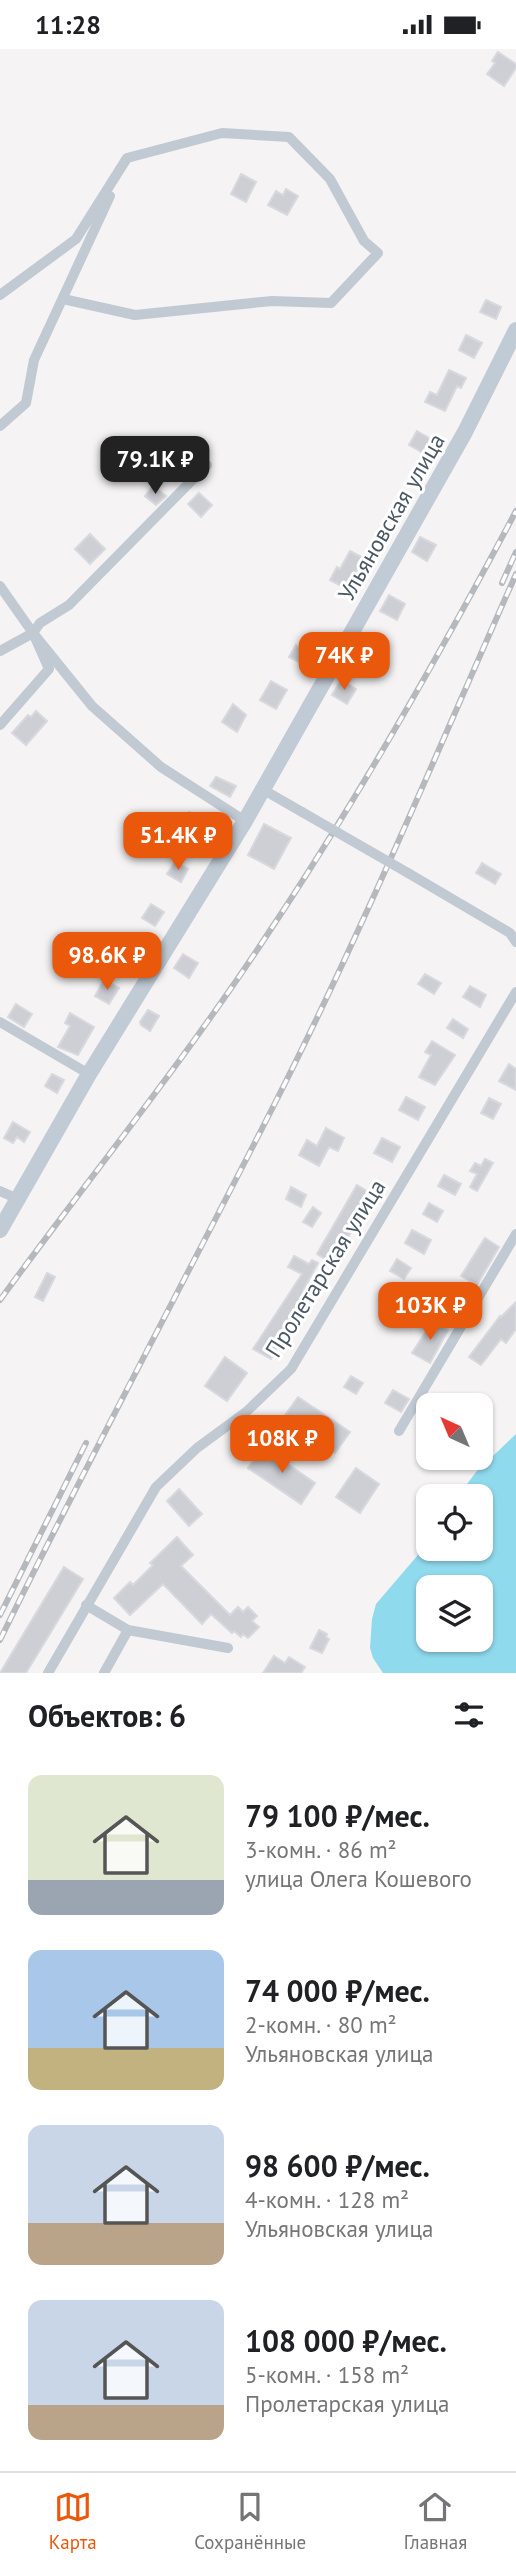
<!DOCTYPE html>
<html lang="ru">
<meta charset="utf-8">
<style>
body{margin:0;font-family:"PT Sans",sans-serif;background:#f2f2f2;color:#202124;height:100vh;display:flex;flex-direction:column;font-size:26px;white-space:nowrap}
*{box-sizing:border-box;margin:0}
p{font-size:23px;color:#757577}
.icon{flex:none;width:38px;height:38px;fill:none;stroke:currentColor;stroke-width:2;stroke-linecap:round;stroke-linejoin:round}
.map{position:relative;height:1624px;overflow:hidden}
.side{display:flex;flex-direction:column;background:#fff;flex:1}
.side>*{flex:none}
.needle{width:46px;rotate:316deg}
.fabs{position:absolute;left:416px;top:1344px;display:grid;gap:14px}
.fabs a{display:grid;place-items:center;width:77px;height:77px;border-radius:14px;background:#fff;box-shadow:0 2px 5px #0004;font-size:35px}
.price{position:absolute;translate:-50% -60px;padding:0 16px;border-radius:14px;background:#ea580c;color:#fff;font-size:23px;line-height:46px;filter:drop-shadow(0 2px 4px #0008)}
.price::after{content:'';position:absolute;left:50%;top:42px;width:21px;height:16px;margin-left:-10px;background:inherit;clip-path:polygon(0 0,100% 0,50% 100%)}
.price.active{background:#222;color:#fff}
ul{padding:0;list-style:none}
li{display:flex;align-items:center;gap:21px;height:175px;padding:0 28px}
li span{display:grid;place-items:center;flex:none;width:196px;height:140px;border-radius:14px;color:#555}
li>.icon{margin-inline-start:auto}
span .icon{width:84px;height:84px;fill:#fffc;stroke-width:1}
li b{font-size:30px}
h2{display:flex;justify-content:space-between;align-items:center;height:84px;padding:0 28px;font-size:30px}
.status{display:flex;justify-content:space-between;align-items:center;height:49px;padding:0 35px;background:#fff;direction:ltr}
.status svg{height:19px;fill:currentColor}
.tab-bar{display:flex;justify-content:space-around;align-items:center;height:98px;border-top:2px solid #e0e0e0;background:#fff;font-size:19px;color:#757577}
.tab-bar a{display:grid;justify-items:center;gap:4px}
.tab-bar .active{color:#ea580c}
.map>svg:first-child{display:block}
</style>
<div class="status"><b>11:28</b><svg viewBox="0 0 49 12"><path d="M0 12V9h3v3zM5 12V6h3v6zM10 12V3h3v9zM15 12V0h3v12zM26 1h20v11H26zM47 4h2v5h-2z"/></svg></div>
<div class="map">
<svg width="516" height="1624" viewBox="0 0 516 1624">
<rect width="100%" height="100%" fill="#f5f3f3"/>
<!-- water -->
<path fill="#90daee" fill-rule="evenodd" d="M 516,1385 L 516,1624 L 383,1624 L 373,1609 L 370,1599 L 372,1570 L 376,1555 L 429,1493 L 429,1500 L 481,1500 L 481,1447 L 458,1447 L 476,1423 ZM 429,1538 L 481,1538 L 481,1591 L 429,1591 Z"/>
<!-- building -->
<path fill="#cdcfd5" stroke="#d7d9de" stroke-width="2" d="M 498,3 L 516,15 L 516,19 L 504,37 L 487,25 L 495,14 L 492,12 Z
M 241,125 L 256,133 L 246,153 L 231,145 Z
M 286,140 L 298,147 L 287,166 L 268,156 L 276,142 L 283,146 Z
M 486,251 L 501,258 L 496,270 L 480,263 Z
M 466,286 L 482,294 L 474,309 L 459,301 Z
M 449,321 L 466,329 L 461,339 L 457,337 L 445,362 L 425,353 L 430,343 L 437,346 Z
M 417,382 L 431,390 L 423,404 L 409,396 Z
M 153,437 L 166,447 L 156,456 L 145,447 Z
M 199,444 L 212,456 L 201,468 L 188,455 Z
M 90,485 L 105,500 L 90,515 L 75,500 Z
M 420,488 L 436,496 L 427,512 L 412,503 Z
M 350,502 L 363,509 L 347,540 L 330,531 L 337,518 L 340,520 Z
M 389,546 L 405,555 L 397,571 L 380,562 Z
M 371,594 L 380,599 L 371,615 L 361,610 Z
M 296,596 L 307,604 L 301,614 L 289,608 Z
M 341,631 L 356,640 L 347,655 L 332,646 Z
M 271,632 L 287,641 L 276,660 L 260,651 Z
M 233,655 L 246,666 L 237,683 L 222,673 Z
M 36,662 L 47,672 L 26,696 L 12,684 L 28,666 L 31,668 Z
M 216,728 L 236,737 L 230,748 L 210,737 Z
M 189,763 L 212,775 L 200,794 L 178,781 Z
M 142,774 L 167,786 L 160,801 L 134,789 Z
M 264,775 L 291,789 L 274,820 L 248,806 Z
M 175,813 L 188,820 L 181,833 L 167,825 Z
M 482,814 L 501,825 L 495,835 L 476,824 Z
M 151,855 L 164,863 L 155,877 L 142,869 Z
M 129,887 L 139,893 L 131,906 L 121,901 Z
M 183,905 L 198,914 L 189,929 L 174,919 Z
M 425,925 L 441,934 L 434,945 L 418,935 Z
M 104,931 L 119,939 L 109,955 L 95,947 Z
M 470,937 L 486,946 L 480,958 L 463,948 Z
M 16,955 L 32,965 L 24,978 L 8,968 Z
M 148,961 L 159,967 L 150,982 L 141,976 L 140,973 Z
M 70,964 L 94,978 L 78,1006 L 58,998 L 70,977 L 65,974 Z
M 453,970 L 468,980 L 463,989 L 447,979 Z
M 432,992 L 455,1006 L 435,1036 L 419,1028 L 431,1006 L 425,1003 Z
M 509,1015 L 516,1020 L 516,1041 L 499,1032 Z
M 52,1025 L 64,1031 L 57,1044 L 45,1037 Z
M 406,1048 L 425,1058 L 418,1071 L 399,1061 Z
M 489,1049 L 501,1055 L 493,1070 L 481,1064 Z
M 13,1073 L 30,1083 L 24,1093 L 17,1088 L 13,1094 L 4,1089 Z
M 326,1079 L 344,1089 L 338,1102 L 329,1098 L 319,1117 L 299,1106 L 307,1091 L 317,1097 Z
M 382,1089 L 400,1098 L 392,1113 L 374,1104 Z
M 485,1110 L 493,1114 L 477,1142 L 470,1138 L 477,1125 L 470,1122 L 475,1114 L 481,1117 Z
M 444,1126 L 461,1135 L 455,1146 L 438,1137 Z
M 357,1136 L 372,1145 L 333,1215 L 317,1205 Z
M 291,1138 L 306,1146 L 301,1158 L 286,1150 Z
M 429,1154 L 443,1162 L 437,1173 L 423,1165 Z
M 313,1158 L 321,1164 L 312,1178 L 303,1173 Z
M 412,1181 L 431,1191 L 424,1205 L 405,1194 Z
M 485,1189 L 499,1198 L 477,1236 L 461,1227 Z
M 294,1207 L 309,1215 L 312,1211 L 318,1214 L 303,1242 L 314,1250 L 290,1285 L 286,1282 L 271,1310 L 253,1300 L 302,1225 L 288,1218 Z
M 397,1210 L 411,1219 L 404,1230 L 390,1222 Z
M 47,1224 L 55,1228 L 43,1252 L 35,1248 Z
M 452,1242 L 466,1251 L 458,1265 L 443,1256 Z
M 516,1253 L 516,1280 L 506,1294 L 501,1290 L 481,1316 L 469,1308 L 500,1267 L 501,1268 Z
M 433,1272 L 448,1281 L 430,1314 L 412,1304 Z
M 225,1308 L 247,1324 L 227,1352 L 205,1337 Z
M 351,1327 L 363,1334 L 356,1345 L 344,1338 Z
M 393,1341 L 409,1350 L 401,1363 L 385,1354 Z
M 298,1348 L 350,1383 L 335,1404 L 283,1369 Z
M 263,1398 L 315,1434 L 301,1455 L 248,1419 Z
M 356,1419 L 379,1435 L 360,1464 L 336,1448 Z
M 179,1440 L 202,1465 L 189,1477 L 167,1452 Z
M 177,1488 L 193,1506 L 181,1517 L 230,1566 L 238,1558 L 243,1563 L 248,1558 L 257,1567 L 252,1572 L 259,1578 L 248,1589 L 243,1585 L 241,1588 L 234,1582 L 232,1584 L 211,1565 L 202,1575 L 163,1535 L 130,1566 L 114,1549 L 130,1533 L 133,1536 L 153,1516 L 150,1514 Z
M 64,1518 L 83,1530 L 26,1624 L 0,1624 Z
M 319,1581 L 327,1585 L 326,1588 L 329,1590 L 322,1604 L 310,1599 Z
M 274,1607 L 285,1614 L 289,1608 L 305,1618 L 301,1624 L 263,1624 Z"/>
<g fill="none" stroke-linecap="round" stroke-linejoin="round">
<!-- minor -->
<path stroke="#c1cad2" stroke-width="10" d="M 0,246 L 76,190 L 127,109 L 222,84 L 289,88 L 330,130 L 364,192 L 378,204 L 331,254 L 272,252 L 135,266 L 63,250
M 0,377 L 26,354 L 34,311 L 110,147
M 0,537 L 33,584 L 92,657 L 161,718 L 245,772
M 0,602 L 33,584
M 0,676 L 49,620 L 33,584 L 40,574 L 69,556 L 207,416
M 262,740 L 302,763
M 408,824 L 510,884 L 516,893
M 0,973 L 89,1025
M 0,1142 L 18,1150
M 399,1382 L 516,1185
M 86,1556 L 128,1581 L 228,1599
M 48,1624 L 156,1438 L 197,1399 L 246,1363 L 291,1320 L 516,943
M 104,1624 L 128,1581"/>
<!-- secondary -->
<path stroke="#c1cbd6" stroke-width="16" d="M 0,1181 L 89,1025 L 245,772 L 465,383 L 516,281"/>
<!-- rail casing -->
<g stroke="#b5b8bd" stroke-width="6">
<path id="rail" d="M 502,534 L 516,503
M 0,1251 C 89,1129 186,1010 269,883 C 359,748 440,605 516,462
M 0,1566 L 86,1394
M 0,1591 C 88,1411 183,1235 274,1056 C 362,883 437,703 516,525"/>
</g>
<!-- rail -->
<use href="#rail" stroke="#fff" stroke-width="3.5" stroke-dasharray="10" stroke-linecap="butt"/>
<!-- minor-bridge -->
<path stroke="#c1cad2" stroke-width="10" d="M 302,763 L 408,824"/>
</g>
<g text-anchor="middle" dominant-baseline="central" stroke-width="6" stroke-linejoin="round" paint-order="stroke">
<!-- street labels -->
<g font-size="23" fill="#4a5661" stroke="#fff">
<text transform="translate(391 468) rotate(-60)">Ульяновская улица</text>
<text transform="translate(325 1219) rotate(-58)">Пролетарская улица</text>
</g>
</g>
</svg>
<div class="fabs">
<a><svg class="needle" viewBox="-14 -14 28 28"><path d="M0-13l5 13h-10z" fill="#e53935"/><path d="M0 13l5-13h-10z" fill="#757577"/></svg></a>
<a><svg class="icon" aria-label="locate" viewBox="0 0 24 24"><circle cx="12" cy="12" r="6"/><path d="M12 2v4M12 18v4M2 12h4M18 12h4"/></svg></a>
<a><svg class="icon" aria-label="layers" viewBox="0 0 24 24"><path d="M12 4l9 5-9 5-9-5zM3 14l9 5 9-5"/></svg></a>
</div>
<b class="price active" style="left:155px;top:447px">79.1K ₽</b>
<b class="price" style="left:344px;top:643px">74K ₽</b>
<b class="price" style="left:178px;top:823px">51.4K ₽</b>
<b class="price" style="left:107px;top:943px">98.6K ₽</b>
<b class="price" style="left:430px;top:1293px">103K ₽</b>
<b class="price" style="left:282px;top:1426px">108K ₽</b>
</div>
<section class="side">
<h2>Объектов: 6<svg class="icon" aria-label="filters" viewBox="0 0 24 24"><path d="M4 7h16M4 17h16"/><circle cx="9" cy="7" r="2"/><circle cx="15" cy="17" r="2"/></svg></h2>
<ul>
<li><span style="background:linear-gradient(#dfe7d0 75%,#9aa5b1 0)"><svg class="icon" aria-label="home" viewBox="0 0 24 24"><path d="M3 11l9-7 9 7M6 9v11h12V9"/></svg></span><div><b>79 100 ₽/мес.</b><p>3-комн. · 86 m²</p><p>улица Олега Кошевого</p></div></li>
<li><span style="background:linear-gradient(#a9c7e8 70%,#c2b280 0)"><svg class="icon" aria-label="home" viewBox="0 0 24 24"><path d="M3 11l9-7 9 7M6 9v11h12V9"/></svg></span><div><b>74 000 ₽/мес.</b><p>2-комн. · 80 m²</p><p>Ульяновская улица</p></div></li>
<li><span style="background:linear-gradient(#c9d6e8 70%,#b9a48a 0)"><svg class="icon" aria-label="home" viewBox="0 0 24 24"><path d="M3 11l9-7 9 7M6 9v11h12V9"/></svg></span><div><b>98 600 ₽/мес.</b><p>4-комн. · 128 m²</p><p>Ульяновская улица</p></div></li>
<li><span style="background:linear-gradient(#c9d6e8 75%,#b9a48a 0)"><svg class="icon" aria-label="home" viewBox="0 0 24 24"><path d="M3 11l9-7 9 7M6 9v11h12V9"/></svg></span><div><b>108 000 ₽/мес.</b><p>5-комн. · 158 m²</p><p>Пролетарская улица</p></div></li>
</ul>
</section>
<nav class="tab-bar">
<a class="active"><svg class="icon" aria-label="map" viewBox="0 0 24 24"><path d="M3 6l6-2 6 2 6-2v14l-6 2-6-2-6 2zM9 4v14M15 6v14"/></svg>Карта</a>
<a><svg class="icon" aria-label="saved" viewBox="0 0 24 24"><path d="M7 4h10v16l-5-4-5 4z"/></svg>Сохранённые</a>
<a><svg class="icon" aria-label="home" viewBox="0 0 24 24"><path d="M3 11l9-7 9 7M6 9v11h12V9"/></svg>Главная</a>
</nav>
